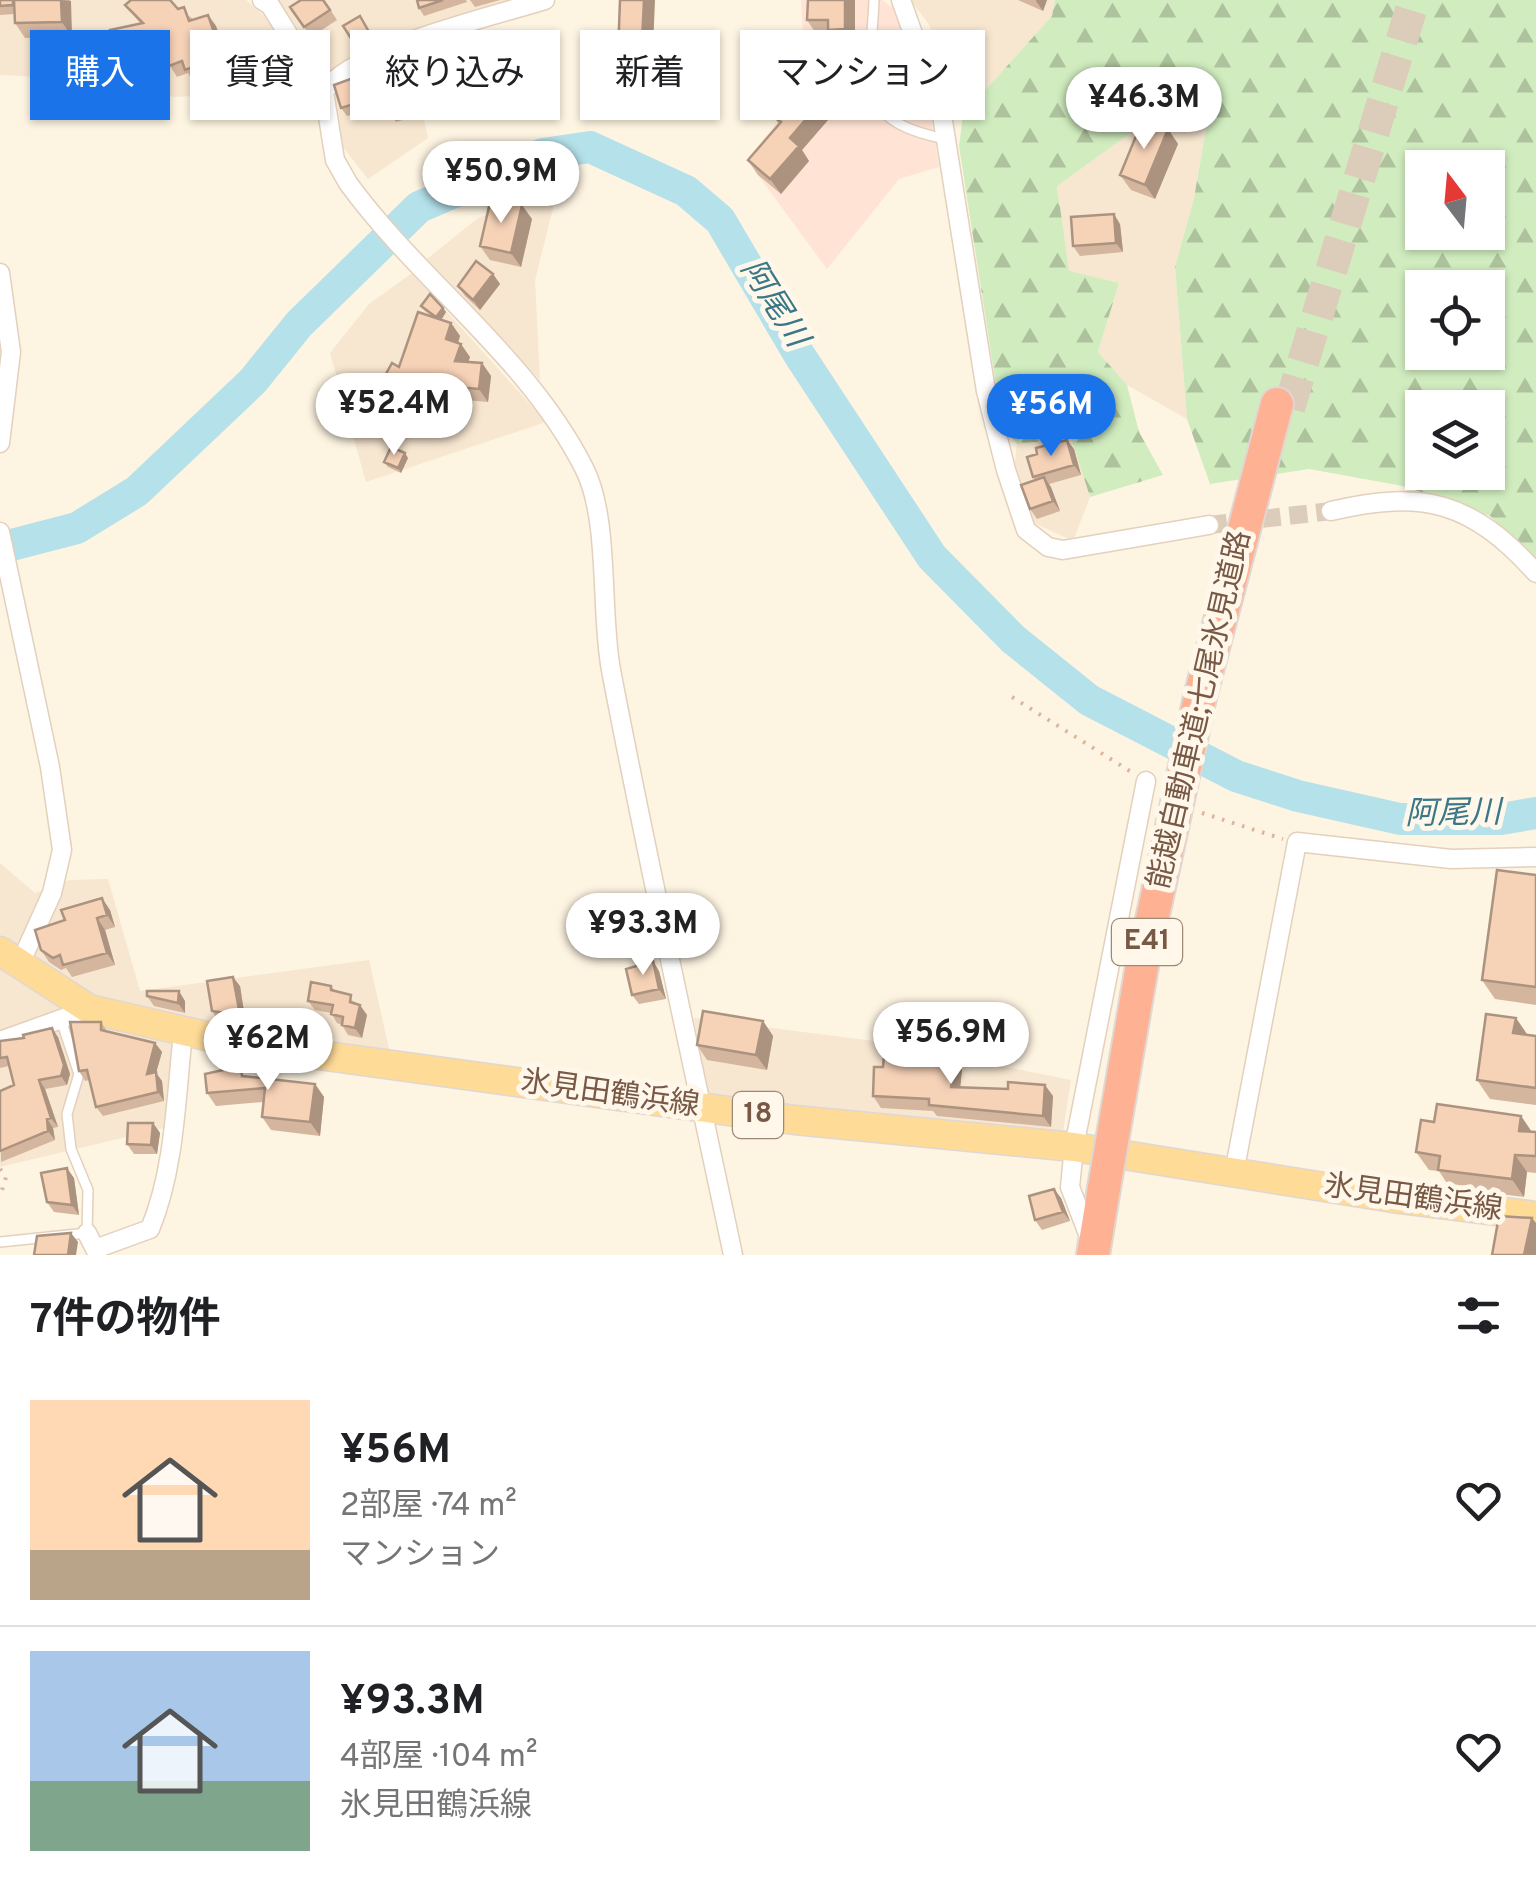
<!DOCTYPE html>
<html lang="ja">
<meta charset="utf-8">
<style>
body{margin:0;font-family:Overpass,"Noto Sans JP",sans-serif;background:#f2f2f2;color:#202124;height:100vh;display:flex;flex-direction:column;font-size:38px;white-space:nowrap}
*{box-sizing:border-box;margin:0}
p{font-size:32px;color:#757577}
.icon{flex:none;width:55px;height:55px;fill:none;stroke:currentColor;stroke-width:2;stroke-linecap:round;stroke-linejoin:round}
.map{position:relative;height:1255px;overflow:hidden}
.side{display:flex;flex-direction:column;background:#fff;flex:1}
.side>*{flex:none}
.hud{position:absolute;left:30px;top:30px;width:1000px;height:90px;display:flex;gap:20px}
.needle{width:65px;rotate:344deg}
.controls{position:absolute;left:1405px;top:150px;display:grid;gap:20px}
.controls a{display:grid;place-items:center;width:100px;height:100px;border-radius:0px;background:#fff;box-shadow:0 2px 8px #0004;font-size:50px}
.price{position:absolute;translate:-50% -85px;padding:0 22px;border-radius:35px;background:#fff;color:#222;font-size:32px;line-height:65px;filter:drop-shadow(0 2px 5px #0008)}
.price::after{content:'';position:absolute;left:50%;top:60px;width:30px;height:22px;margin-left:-15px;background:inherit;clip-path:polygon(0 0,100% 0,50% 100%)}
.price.active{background:#1a73e8;color:#fff}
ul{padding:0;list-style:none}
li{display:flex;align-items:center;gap:30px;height:250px;padding:0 30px}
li+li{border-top:2px solid #e0e0e0}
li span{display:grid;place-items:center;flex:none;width:280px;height:200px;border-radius:0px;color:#555}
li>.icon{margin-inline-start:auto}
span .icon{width:120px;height:120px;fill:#fffc;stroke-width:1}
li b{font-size:42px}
h2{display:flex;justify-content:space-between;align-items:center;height:120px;padding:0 30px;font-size:42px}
.tag{padding:0 35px;border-radius:0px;background:#fff;box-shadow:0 2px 8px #0004;font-size:35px;line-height:90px}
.tag.active{background:#1a73e8;color:#fff}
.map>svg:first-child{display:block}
</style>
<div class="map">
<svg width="1536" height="1255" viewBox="0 0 1536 1255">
<defs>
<pattern id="forest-firs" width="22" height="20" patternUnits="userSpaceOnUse" patternTransform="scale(2.5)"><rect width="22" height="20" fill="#d1edbf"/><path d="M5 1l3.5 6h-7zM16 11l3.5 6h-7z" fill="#aec39d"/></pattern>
</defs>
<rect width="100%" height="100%" fill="#fef4e2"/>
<!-- residential -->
<path fill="#f7e6d0" d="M 0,0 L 246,0 L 270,21 L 305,90 L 174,97 L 98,80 L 0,75 Z
M 269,0 L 518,0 L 446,22 L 321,75 Z
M 910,0 L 1055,0 L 1052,16 L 963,115 L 929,24 Z
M 409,51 L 428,138 L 368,179 L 343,147 L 333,88 Z
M 1176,77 L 1211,98 L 1194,198 L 1175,267 L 1187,419 L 1127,385 L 1098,352 L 1119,283 L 1068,272 L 1057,185 L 1151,118 Z
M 557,192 L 535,280 L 540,380 L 427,259 L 478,218 Z
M 412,273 L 546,422 L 366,482 L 330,353 L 369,304 Z
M 1071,438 L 1090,497 L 1073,541 L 1032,522 L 1014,469 L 1017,444 Z
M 0,863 L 35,893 L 70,880 L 108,879 L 140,991 L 369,960 L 390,1053 L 143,1015 L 69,984 L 0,941 Z
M 0,966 L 173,1039 L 164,1128 L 0,1167 Z
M 694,1018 L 874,1041 L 1071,1080 L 1062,1138 L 708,1100 Z"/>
<!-- commercial -->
<path fill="#ffe3d5" d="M 801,0 L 882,0 L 895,9 L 925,77 L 939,167 L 899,179 L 827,269 L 747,160 L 806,86 Z"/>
<!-- forest -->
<path fill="url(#forest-firs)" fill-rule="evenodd" d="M 1055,0 L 1536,0 L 1536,561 L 1490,516 L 1403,486 L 1309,469 L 1210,484 L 1187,419 L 1175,267 L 1194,198 L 1211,99 L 1176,78 L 1151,118 L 1057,186 L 1069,271 L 1119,283 L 1098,352 L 1127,385 L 1139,432 L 1163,475 L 1090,497 L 1071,438 L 1017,444 L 1002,424 L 959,146 L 963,115 L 1052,16 ZM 1422,168 L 1488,168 L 1488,232 L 1422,232 ZM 1422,288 L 1488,288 L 1488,352 L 1422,352 ZM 1422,408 L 1488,408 L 1488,472 L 1422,472 Z"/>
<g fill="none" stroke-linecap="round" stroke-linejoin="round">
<!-- river -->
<path stroke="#b5e1ea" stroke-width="32" d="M 0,548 L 77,528 L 137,491 L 253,381 L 299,324 L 419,207 L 543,154 L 590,147 L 686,191 L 720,220 L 800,356 L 932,557 L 1013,639 L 1089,700 L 1236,776 L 1298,796 L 1400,819 L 1501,819 L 1536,813"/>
<!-- minor-tunnel -->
<path stroke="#dccdbb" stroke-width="18" stroke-dasharray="18 9" stroke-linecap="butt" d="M 1209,525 L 1331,511"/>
<!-- motorway-tunnel -->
<path stroke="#dccdbb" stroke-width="32" stroke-dasharray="32 16" stroke-linecap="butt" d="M 1289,408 L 1414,0"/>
<!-- service casing -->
<g stroke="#e3d0bd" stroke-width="12">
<path id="service" d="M 874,0 C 871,79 849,120 946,139
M 0,1242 L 87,1233 L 88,1190 L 71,1149 L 67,1114 L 79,1074 L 61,1020"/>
</g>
<!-- minor casing -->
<g stroke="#e3d0bd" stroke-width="21">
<path id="minor" d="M 262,0 L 270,5 L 324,92 L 335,160 L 348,183 C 420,282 528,357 584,468 C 610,518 600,612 611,670 C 648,865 692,1060 733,1255
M 901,0 L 942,115 L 986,391 L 1006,470 L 1026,530 L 1048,547 L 1063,550 L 1209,525
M 324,92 C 351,49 494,16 545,0
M 0,273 L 11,352 L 0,443
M 1331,511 C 1424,489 1472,502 1536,573
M 0,532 L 50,767 L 62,850 L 52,893 L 19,966
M 0,1041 L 89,1009
M 1234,1173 L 1297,842 L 1451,859 L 1536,857
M 87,1233 L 95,1249 L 150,1229 C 175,1169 176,1097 183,1033
M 1090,1239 L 1070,1187 L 1074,1147 L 1146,781"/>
</g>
<!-- primary casing -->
<g stroke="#dfd7d3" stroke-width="31">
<path id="primary" d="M 0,951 L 89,1009 L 245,1045 L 795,1120 L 1074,1147 L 1393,1198 L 1536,1216"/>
</g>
<!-- motorway casing -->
<g stroke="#dfd7d3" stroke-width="36">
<path id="motorway" d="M 1200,697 L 1277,404
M 1093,1255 L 1104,1188"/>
</g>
<!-- path -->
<path stroke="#dbb59a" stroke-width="4" stroke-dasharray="2.5 8" stroke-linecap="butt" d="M 1012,697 L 1133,773
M 1202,813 L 1283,839
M 0,1169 L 6,1177 L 0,1197"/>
<!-- service -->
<use href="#service" stroke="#fff" stroke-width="9"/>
<!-- minor -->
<use href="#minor" stroke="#fff" stroke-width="18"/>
<!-- primary -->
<use href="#primary" stroke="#ffdb98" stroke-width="28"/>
<!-- motorway -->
<use href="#motorway" stroke="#feb293" stroke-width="32"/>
<!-- motorway-bridge casing -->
<g stroke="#dfd7d3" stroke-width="36" stroke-linecap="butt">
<path id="motorway-bridge" d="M 1104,1188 L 1142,966 L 1200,697"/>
</g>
<!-- motorway-bridge -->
<use href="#motorway-bridge" stroke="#feb293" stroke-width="32"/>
</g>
<!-- wall -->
<path fill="#d4b59d" d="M 0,0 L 70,0 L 72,37 L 25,38 L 15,23 L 14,14 L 0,15 Z
M 324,0 L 337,20 L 311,37 L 290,7 Z
M 417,0 L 466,0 L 467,2 L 424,16 L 419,8 Z
M 470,0 L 500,0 L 475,7 Z
M 620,0 L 651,96 L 627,95 L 617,81 Z
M 855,0 L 855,44 L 838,44 L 831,35 L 817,35 L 807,20 Z
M 1018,0 L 1047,0 L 1043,11 Z
M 125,5 L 178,9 L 192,18 L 192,20 L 208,15 L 216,26 L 224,49 L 205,55 L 212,75 L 193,81 L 188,73 L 177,77 L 169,64 L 142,69 L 144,81 L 119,86 L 111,75 L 114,55 L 141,24 Z
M 360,16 L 376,42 L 358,50 L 352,40 Z
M 253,38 L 260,48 L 265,63 L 243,71 L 236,61 Z
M 382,60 L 390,74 L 398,81 L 409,118 L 396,122 L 390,113 L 387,104 L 347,116 L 341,108 L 367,73 Z
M 772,115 L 828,120 L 802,150 L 809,161 L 781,194 L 758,175 L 748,160 L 779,124 Z
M 1168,129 L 1178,144 L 1155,199 L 1131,190 L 1120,175 Z
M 532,219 L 521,267 L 490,260 L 480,246 Z
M 1120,224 L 1123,252 L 1080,256 L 1073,246 Z
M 493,274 L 500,284 L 480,310 L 465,296 L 458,286 Z
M 421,306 L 443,308 L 446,312 L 441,320 L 451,323 L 460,336 L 458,343 L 470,357 L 468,362 L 482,363 L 491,376 L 488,402 L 432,397 L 427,407 L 421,404 L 409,425 L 382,410 L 373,397 L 399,367 L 433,317 L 425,311 Z
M 1074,449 L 1081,475 L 1049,484 L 1060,511 L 1037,519 L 1030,509 L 1035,480 L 1033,477 Z
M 408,458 L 401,473 L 388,467 L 384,462 Z
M 1536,875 L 1536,1005 L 1495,999 L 1482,980 Z
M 110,910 L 115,927 L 105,930 L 115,965 L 72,977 L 66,968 L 61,970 L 49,962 L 41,950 Z
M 659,971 L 666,999 L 639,1004 L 632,995 Z
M 240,986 L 246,1025 L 219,1021 L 212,1011 Z
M 331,986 L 335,991 L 358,1004 L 367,1015 L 362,1038 L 348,1035 L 342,1025 L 337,1023 L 331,1013 L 315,1010 L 308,1001 Z
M 147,996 L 185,1001 L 185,1013 L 154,1006 Z
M 763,1021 L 773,1036 L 767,1070 L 707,1060 L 697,1045 Z
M 101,1022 L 107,1031 L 155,1043 L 162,1052 L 156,1073 L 162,1081 L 164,1101 L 103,1116 L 96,1107 L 89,1080 L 85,1081 L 79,1071 Z
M 1528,1035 L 1536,1036 L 1536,1105 L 1490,1099 L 1477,1080 Z
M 58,1037 L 70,1074 L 67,1085 L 45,1089 L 58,1127 L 53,1128 L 55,1140 L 1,1162 L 0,1091 L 14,1085 L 9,1066 L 0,1068 L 0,1041 Z
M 954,1058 L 962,1070 L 960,1088 L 1053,1096 L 1051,1127 L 937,1116 L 933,1111 L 881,1108 L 873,1096 L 883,1067 Z
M 248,1077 L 315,1084 L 324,1097 L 320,1136 L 271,1130 L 262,1117 L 263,1102 L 216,1106 L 207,1093 Z
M 1521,1116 L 1532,1132 L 1536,1132 L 1536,1173 L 1527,1172 L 1524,1197 L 1450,1188 L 1439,1171 L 1429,1170 L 1416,1152 L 1434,1122 Z
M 153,1123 L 160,1133 L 157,1154 L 134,1154 L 127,1144 Z
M 74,1178 L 79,1215 L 54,1212 L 47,1202 Z
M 1061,1198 L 1070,1221 L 1042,1230 L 1035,1220 Z"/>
<!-- shaded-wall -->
<path fill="#ac9380" d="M 61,0 L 71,1 L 72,37 L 62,22 Z
M 644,0 L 655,0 L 651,96 L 640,82 Z
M 845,0 L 855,0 L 855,44 L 845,29 Z
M 1036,0 L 1047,0 L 1043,11 L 1036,1 Z
M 208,15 L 216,26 L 224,49 L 216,38 Z
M 253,38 L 260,48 L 265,63 L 258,53 Z
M 197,44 L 205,55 L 212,75 L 204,63 Z
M 134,58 L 142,69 L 144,81 L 136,70 Z
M 392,73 L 398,81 L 409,118 L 403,109 Z
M 818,105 L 828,120 L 802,150 L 809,161 L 781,194 L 770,179 L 790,138 Z
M 1168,129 L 1178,144 L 1155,199 L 1145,185 Z
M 522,205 L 532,219 L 521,267 L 511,253 Z
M 1114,214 L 1120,224 L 1123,252 L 1116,243 Z
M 493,274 L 500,284 L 480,310 L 473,300 Z
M 443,308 L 446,312 L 440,322 L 436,317 Z
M 451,323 L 460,336 L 455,352 L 446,339 Z
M 461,344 L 470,357 L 464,374 L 455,361 Z
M 482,363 L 491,376 L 488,402 L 479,389 Z
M 423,384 L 432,397 L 427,407 L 418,394 Z
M 412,391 L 421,404 L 409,425 L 400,412 Z
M 1067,440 L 1074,449 L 1081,475 L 1074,465 Z
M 405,453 L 408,458 L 401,473 L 398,468 Z
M 1044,477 L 1051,487 L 1060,511 L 1053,501 Z
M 102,898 L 110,910 L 115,927 L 107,915 Z
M 97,918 L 105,930 L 115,965 L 107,953 Z
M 653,961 L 659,971 L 666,999 L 659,989 Z
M 233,977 L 240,986 L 246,1025 L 240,1015 Z
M 179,991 L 185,1001 L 185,1013 L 178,1003 Z
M 360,1005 L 367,1015 L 362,1038 L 355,1028 Z
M 1516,1018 L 1529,1037 L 1513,1033 Z
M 763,1021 L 773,1036 L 767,1070 L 756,1055 Z
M 52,1028 L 58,1037 L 70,1074 L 67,1085 L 61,1076 Z
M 155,1043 L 162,1052 L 156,1073 L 162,1081 L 164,1101 L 147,1074 Z
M 954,1058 L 962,1070 L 959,1099 L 951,1087 Z
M 39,1080 L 45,1089 L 58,1127 L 51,1118 Z
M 315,1084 L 324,1097 L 320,1136 L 310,1122 Z
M 1045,1085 L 1053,1096 L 1051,1127 L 1043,1116 Z
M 1521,1116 L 1533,1134 L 1519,1131 Z
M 47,1119 L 53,1128 L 55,1140 L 48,1131 Z
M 153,1123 L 160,1133 L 157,1154 L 151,1145 Z
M 1515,1155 L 1527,1172 L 1524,1197 L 1512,1179 Z
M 67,1168 L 74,1178 L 79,1215 L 72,1205 Z
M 1054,1189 L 1061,1198 L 1070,1221 L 1063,1212 Z
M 1532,1218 L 1536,1223 L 1536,1255 L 1524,1255 Z
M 71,1233 L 78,1242 L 76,1255 L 68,1255 Z"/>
<!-- building -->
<path fill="#f6d2b7" stroke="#ac9380" stroke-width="2.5" d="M 0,0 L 13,0 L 13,5 L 0,6 Z
M 14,0 L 61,0 L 62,22 L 15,23 Z
M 131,0 L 170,0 L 178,9 L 184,7 L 189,21 L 208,15 L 216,38 L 197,44 L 204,63 L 185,70 L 182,61 L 169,66 L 164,53 L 134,58 L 136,70 L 111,75 L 108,56 L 114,55 L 110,30 L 143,23 L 125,5 Z
M 301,0 L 323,0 L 330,10 L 304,27 L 290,7 Z
M 417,0 L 443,0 L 419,8 Z
M 620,0 L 644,0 L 640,82 L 617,81 Z
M 808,0 L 845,0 L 845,29 L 828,30 L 828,20 L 807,20 Z
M 360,16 L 369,32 L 352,40 L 343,26 Z
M 253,38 L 258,53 L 236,61 L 230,46 Z
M 382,60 L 386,75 L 392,73 L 403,109 L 390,113 L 384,95 L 341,108 L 334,85 L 367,73 L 365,65 Z
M 797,87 L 818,105 L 790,138 L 799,146 L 770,179 L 748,160 L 781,122 L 772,115 Z
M 1143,119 L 1168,129 L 1145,185 L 1120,175 Z
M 491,198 L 522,205 L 511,253 L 480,246 Z
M 1114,214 L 1116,243 L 1073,246 L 1071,217 Z
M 476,261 L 493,274 L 473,300 L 458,286 Z
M 430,294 L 443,308 L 436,317 L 421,306 Z
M 418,312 L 451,323 L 446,339 L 461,344 L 455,361 L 482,363 L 479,389 L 423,384 L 418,394 L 412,391 L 400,412 L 373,397 L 392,363 L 399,367 Z
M 1067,440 L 1074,465 L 1033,477 L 1027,457 L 1037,454 L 1036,448 Z
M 391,447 L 405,453 L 398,468 L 384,462 Z
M 1044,477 L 1053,501 L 1030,509 L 1021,485 Z
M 1497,870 L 1536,875 L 1536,987 L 1482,980 Z
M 102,898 L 107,915 L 97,918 L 107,953 L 63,965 L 60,955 L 53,958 L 41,950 L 35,930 L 65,920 L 61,910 Z
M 653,961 L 659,989 L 632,995 L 626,969 Z
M 233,977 L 240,1015 L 212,1011 L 207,981 Z
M 311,982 L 331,986 L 331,990 L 351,995 L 350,1002 L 360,1005 L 355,1028 L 342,1025 L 343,1017 L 331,1014 L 333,1005 L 308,1001 Z
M 147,991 L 179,991 L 178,1003 L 147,996 Z
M 703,1011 L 763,1021 L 756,1055 L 697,1045 Z
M 1486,1014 L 1516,1018 L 1513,1033 L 1536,1036 L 1536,1088 L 1477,1080 Z
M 70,1022 L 101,1022 L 101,1030 L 155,1043 L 147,1074 L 156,1072 L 158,1092 L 96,1107 L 87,1070 L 79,1071 Z
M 52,1028 L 64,1065 L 61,1076 L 39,1080 L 51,1118 L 47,1119 L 48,1131 L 0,1151 L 0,1091 L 14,1085 L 7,1057 L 0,1058 L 0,1041 L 24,1038 L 23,1035 Z
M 884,1055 L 937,1056 L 954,1058 L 951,1087 L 1008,1089 L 1008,1082 L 1045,1085 L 1043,1116 L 929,1105 L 929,1099 L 873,1096 L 874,1067 L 883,1067 Z
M 241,1066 L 242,1076 L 315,1084 L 310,1122 L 262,1117 L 265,1088 L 207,1093 L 205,1074 Z
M 1437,1104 L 1521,1116 L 1519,1131 L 1536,1132 L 1536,1156 L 1515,1155 L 1512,1179 L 1438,1170 L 1440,1156 L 1416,1152 L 1421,1120 L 1434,1122 Z
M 128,1123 L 153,1123 L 151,1145 L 127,1144 Z
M 67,1168 L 72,1205 L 47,1202 L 41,1173 Z
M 1054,1189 L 1063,1212 L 1035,1220 L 1029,1196 Z
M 1499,1216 L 1532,1218 L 1524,1255 L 1492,1255 Z
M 71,1233 L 68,1255 L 34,1255 L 37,1236 Z"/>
<g text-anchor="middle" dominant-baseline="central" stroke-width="10" stroke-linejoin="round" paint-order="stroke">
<!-- shield labels -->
<g fill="#fff7ea" stroke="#a08877" stroke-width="2.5">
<rect x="1112" y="919" width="70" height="46" rx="8"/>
<rect x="733" y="1092" width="50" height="46" rx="8"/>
</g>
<g font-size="28" font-weight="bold" fill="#785946">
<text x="1147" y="942">E41</text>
<text x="758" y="1115">18</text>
</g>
<!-- street labels -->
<g font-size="30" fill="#785946" stroke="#fff7ea">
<text transform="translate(1201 710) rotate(-77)">能越自動車道;七尾氷見道路</text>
<text transform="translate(610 1095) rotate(8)">氷見田鶴浜線</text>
<text transform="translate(1413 1199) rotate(8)">氷見田鶴浜線</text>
</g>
<!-- water labels -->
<g font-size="32" font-style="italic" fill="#3b7887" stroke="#fff7ea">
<text transform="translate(773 304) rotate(58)">阿尾川</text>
<text transform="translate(1453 815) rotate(-1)">阿尾川</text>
</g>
</g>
</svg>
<div class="controls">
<a><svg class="needle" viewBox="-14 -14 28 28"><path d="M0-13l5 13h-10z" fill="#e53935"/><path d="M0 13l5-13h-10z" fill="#757577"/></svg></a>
<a><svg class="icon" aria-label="locate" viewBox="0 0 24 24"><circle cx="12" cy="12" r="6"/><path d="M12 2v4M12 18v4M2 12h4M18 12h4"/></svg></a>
<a><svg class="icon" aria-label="layers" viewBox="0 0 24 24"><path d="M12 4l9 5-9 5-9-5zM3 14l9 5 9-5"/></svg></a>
</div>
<b class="price" style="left:1144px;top:152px">¥46.3M</b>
<b class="price" style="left:501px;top:226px">¥50.9M</b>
<b class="price" style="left:394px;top:458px">¥52.4M</b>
<b class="price active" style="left:1051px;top:459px">¥56M</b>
<b class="price" style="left:643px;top:978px">¥93.3M</b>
<b class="price" style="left:951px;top:1087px">¥56.9M</b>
<b class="price" style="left:268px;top:1093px">¥62M</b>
<div class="hud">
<a class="tag active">購入</a>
<a class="tag">賃貸</a>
<a class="tag">絞り込み</a>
<a class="tag">新着</a>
<a class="tag">マンション</a>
</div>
</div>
<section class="side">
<h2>7件の物件<svg class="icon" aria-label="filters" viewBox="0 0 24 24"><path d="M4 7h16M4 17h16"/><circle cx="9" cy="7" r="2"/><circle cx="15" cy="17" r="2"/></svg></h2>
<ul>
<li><span style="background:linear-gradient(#ffd9b3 75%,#b9a48a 0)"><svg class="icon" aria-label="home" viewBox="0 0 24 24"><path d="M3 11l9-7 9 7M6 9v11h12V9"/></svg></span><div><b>¥56M</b><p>2部屋 · 74 m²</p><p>マンション</p></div><svg class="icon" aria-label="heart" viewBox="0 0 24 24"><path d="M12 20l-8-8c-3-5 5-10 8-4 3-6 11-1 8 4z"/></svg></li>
<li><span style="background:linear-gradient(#a9c7e8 65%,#7fa58c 0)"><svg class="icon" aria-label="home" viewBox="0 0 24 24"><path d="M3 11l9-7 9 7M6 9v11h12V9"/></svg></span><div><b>¥93.3M</b><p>4部屋 · 104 m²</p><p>氷見田鶴浜線</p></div><svg class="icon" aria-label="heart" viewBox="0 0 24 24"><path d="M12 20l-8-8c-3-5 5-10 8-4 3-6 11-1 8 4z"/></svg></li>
</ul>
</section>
